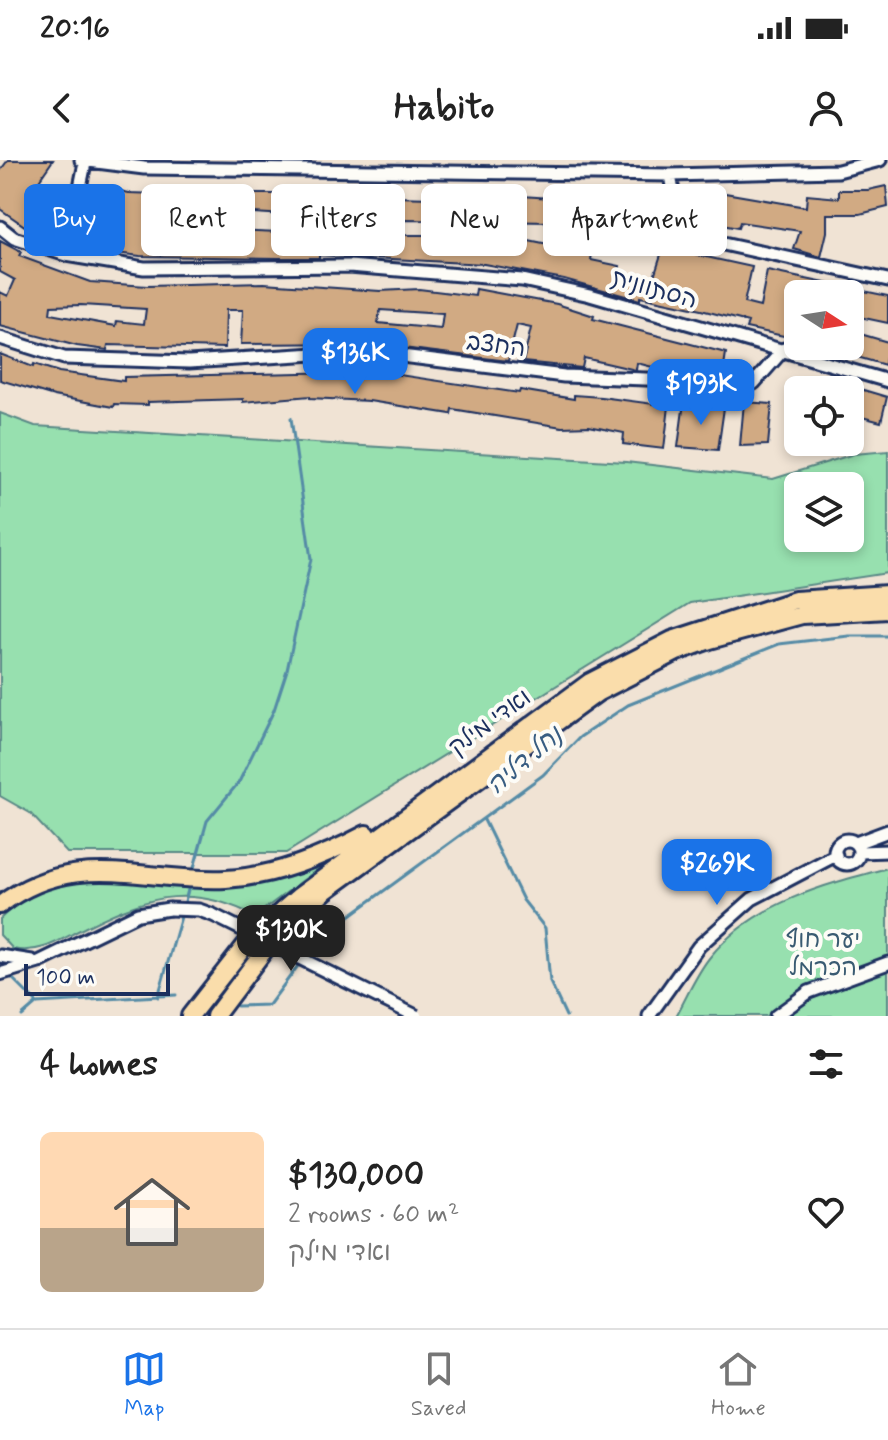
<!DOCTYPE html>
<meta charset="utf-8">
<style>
body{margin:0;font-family:Mynerve,"Playpen Sans Hebrew",sans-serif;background:#f6f6f6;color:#222;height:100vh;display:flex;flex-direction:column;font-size:30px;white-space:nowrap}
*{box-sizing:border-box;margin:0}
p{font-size:26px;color:#767676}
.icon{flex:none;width:44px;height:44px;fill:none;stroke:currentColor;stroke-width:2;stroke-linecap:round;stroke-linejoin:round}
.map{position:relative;height:856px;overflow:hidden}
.panel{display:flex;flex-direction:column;background:#fff;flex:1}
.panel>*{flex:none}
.top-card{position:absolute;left:24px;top:24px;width:840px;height:72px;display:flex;gap:16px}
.needle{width:52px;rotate:102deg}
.buttons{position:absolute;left:784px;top:120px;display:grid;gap:16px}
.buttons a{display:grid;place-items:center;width:80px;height:80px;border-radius:12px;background:#fff;box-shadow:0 4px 12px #0003;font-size:40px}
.scale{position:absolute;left:24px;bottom:20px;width:146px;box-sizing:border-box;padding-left:8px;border:4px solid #1b2f5e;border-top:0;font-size:22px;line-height:28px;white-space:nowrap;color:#1b2f5e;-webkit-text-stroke:6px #fdfcf7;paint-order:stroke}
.price{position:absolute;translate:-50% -68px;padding:0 18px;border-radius:16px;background:#1a73e8;color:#fff;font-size:26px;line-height:52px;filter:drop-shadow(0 2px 4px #0008)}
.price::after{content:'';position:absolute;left:50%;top:48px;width:24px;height:18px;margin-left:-12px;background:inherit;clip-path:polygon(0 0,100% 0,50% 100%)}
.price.current{background:#222;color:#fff}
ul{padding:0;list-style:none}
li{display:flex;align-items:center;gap:24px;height:200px;padding:0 40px}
li span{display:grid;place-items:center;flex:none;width:224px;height:160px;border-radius:12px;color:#555}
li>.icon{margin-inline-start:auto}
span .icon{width:96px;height:96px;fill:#fffc;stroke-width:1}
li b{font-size:34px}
h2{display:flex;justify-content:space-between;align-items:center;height:96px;padding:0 40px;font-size:34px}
.pill{padding:0 28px;border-radius:12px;background:#fff;box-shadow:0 4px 12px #0003;font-size:28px;line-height:72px}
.pill.current{background:#1a73e8;color:#fff}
.status{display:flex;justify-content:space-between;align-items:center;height:56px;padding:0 40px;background:#fff;direction:ltr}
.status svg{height:22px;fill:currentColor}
header{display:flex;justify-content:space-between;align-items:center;height:104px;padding:0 40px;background:#fff;font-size:36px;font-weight:700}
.dock{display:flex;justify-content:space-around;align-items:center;height:112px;border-top:2px solid #e0e0e0;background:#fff;font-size:22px;color:#767676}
.dock a{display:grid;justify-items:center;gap:4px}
.dock .current{color:#1a73e8}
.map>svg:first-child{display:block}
</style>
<div class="status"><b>20:16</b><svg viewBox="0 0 49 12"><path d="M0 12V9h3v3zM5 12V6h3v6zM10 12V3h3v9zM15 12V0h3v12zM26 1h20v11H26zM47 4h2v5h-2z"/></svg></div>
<header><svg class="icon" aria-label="back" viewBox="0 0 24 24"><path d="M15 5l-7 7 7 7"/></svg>Habito<svg class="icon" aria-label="person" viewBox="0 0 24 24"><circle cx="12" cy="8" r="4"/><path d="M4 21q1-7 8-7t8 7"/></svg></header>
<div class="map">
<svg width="888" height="856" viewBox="0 0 888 856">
<rect width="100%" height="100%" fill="#f0e3d4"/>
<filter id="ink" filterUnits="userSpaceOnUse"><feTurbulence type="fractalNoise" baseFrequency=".0125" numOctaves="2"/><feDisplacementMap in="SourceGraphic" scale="16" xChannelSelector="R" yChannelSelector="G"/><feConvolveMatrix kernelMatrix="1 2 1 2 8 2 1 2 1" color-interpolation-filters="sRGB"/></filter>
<g filter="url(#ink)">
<!-- green -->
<path fill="#97e0af" stroke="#598886" stroke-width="2" fill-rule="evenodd" d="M 0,253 L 35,266 L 626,302 L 773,319 L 854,294 L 888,291 L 888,413 L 690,443 L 286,693 L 67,693 L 30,653 L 0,636 ZM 850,326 L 850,378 L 798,378 L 798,326 Z
M 322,706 L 255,756 C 187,720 140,739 76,772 C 55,783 37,794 13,789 L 0,775 L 0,759 C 63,696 148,731 225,728 C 259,727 290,716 322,706 Z
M 888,708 L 888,856 L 676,856 C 687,837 696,814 710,797 C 754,743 823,725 888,708 Z"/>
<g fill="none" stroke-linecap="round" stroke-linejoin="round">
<!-- stream -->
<path stroke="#548ba6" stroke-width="3" d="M 484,660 L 523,740 L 545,768 L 550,822 L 566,856
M 192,715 L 207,661 L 239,622 L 274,550 L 287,510 L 311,399 L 291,258
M 184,745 L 189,726
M 305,797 L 337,765 L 543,615 L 580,577 L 628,545 L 779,484 L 849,476 L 888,476
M 8,814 L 37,843
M 158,837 L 182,753
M 237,846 L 269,845 L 300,803
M 22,856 L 37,843 L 176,835"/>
</g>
<!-- building -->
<path fill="#d1aa83" stroke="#1b2f5e" stroke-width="2" fill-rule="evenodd" d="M 8,0 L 53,0 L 31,32 L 46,42 L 29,69 L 0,49 L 0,11 Z
M 98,26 L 129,33 L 248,37 L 248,34 L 288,34 L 289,30 L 355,36 L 471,39 L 507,39 L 507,35 L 581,40 L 579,68 L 551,67 L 552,62 L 404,60 L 404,75 L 468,75 L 519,82 L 519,79 L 592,94 L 591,100 L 620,106 L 619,112 L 653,119 L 667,76 L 691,82 L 688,93 L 752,107 L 744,143 L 760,147 L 767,111 L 888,136 L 888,163 L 850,155 L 850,134 L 798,134 L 795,154 L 798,154 L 798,179 L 746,168 L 748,162 L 701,150 L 640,137 L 640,140 L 564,119 L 484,104 L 319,95 L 319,98 L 279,98 L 140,96 L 85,89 ZM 235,52 L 302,56 L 301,73 L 234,70 ZM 321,57 L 358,59 L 356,75 L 320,73 Z
M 886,26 L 888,47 L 860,54 L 827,54 L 827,72 L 821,97 L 794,89 L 800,71 L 740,62 L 738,68 L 712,63 L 719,32 L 806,47 L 807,35 L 839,38 L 839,30 L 868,30 Z
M 0,81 L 21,92 L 19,96 L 90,122 L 147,126 L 264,123 L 380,131 L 419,129 L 475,136 L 476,129 L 557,144 L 594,156 L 593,159 L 726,193 L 723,213 L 692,212 L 665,204 L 664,210 L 637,203 L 636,210 L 584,198 L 582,208 L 523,202 L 531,168 L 517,165 L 508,201 L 362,183 L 241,184 L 243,150 L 226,150 L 225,188 L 108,185 L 107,190 L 77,186 L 0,166 L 0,132 L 8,136 L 15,120 L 0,112 ZM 81,145 L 146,149 L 144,164 L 117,161 L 116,166 L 50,154 L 51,146 ZM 380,150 L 443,154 L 441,169 L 378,163 Z
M 850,171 L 888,182 L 885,205 L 829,189 L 830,186 L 850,186 Z
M 0,194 L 33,207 L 34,204 L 59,212 L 124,221 L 124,217 L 344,212 L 372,215 L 373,211 L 519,233 L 520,230 L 574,239 L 574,235 L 601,237 L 669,246 L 664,289 L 623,284 L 624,273 L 589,266 L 562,267 L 452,249 L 451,254 L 369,241 L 310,238 L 310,236 L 243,242 L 243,239 L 148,242 L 148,245 L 114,244 L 113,247 L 54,236 L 0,220 Z
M 850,226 L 887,237 L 881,262 L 850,254 Z
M 684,242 L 724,248 L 718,290 L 678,287 Z
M 744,242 L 772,244 L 768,285 L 740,286 Z"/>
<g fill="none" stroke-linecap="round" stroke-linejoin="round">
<!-- minor casing -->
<g stroke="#1b2f5e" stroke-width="17">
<path id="minor" d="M 81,0 L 144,8 L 670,15 L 838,11 L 880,0
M 85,3 L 66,95 L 144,108 L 349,106 L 522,120 L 590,135 L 888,221
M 670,15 L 677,55 L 705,80 L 888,120
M 0,67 L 14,78 L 66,95
M 0,178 L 64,198 L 189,202 L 361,191 L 564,216 L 754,223 L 784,189
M835 692a12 12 0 1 1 24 0a12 12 0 1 1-24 0Z
M 856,683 L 888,671
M 860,692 L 888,691
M 0,796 L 32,801
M 0,814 L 39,802 L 138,754 L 169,749
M 649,856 L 699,786 L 752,739 L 836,695
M 776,856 L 809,832 L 888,803"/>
</g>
<!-- highway casing -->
<g stroke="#1b2f5e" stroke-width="22">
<path id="highway" d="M 0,745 C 75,688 143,723 226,719 C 276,716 322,697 366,674
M 190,856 L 252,777 L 298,737 L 590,522 L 672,480 L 795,440 L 888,434
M 215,856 L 266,788 L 325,731 L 597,533 L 677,492 L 710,480 L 802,455 L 888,450"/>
</g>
<!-- minor -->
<use href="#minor" stroke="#fdfcf7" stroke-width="11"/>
<!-- highway -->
<use href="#highway" stroke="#faddab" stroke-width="16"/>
<!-- minor-bridge casing -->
<g stroke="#1b2f5e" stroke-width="17" stroke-linecap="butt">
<path id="minor-bridge" d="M 169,749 L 199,750 L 213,755 L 416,856"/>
</g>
<!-- minor-bridge -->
<use href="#minor-bridge" stroke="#fdfcf7" stroke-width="11"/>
</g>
</g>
<g text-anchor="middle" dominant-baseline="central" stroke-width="8" stroke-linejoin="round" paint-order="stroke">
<!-- street labels -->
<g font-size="24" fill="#1b2f5e" stroke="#fdfcf7">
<text transform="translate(654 130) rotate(16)">הסתוונית</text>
<text transform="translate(496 186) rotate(7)">החצב</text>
<text transform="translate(490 563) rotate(-36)">ואדי מילק</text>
</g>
<!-- park labels -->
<g font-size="24" fill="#3a5b72" stroke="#fdfcf7">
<text x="823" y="780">יער חוף<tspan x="823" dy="28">הכרמל</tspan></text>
</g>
<!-- water labels -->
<g font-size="26" font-style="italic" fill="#385d82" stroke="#fdfcf7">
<text transform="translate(525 601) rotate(-40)">נחל דליה</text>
</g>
</g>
</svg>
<div class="buttons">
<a><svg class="needle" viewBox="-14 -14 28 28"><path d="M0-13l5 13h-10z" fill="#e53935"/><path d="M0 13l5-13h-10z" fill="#767676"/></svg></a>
<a><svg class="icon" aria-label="locate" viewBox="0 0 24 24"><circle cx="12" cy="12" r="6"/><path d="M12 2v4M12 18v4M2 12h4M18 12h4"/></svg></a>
<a><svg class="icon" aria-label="layers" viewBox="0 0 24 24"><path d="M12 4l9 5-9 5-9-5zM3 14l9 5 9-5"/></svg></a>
</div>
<div class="scale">100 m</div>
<b class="price" style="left:355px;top:236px">$136K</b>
<b class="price" style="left:701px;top:267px">$193K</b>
<b class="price" style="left:717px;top:747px">$269K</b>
<b class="price current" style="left:291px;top:813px">$130K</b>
<div class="top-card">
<a class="pill current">Buy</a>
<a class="pill">Rent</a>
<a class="pill">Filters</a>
<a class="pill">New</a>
<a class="pill">Apartment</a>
</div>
</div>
<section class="panel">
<h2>4 homes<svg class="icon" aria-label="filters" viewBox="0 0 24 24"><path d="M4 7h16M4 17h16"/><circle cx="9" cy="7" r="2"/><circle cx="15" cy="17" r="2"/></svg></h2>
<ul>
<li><span style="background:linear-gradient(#ffd9b3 60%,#b9a48a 0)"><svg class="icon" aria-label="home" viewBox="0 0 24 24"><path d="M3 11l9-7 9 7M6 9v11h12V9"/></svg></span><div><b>$130,000</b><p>2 rooms · 60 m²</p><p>ואדי מילק</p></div><svg class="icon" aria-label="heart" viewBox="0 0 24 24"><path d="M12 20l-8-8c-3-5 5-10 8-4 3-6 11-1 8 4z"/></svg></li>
</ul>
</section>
<nav class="dock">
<a class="current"><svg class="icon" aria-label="map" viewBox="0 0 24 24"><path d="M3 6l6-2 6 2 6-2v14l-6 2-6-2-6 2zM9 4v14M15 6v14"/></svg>Map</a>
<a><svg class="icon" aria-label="saved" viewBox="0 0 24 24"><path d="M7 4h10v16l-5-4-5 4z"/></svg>Saved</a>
<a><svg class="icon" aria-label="home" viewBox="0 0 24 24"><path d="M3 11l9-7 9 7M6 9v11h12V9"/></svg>Home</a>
</nav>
